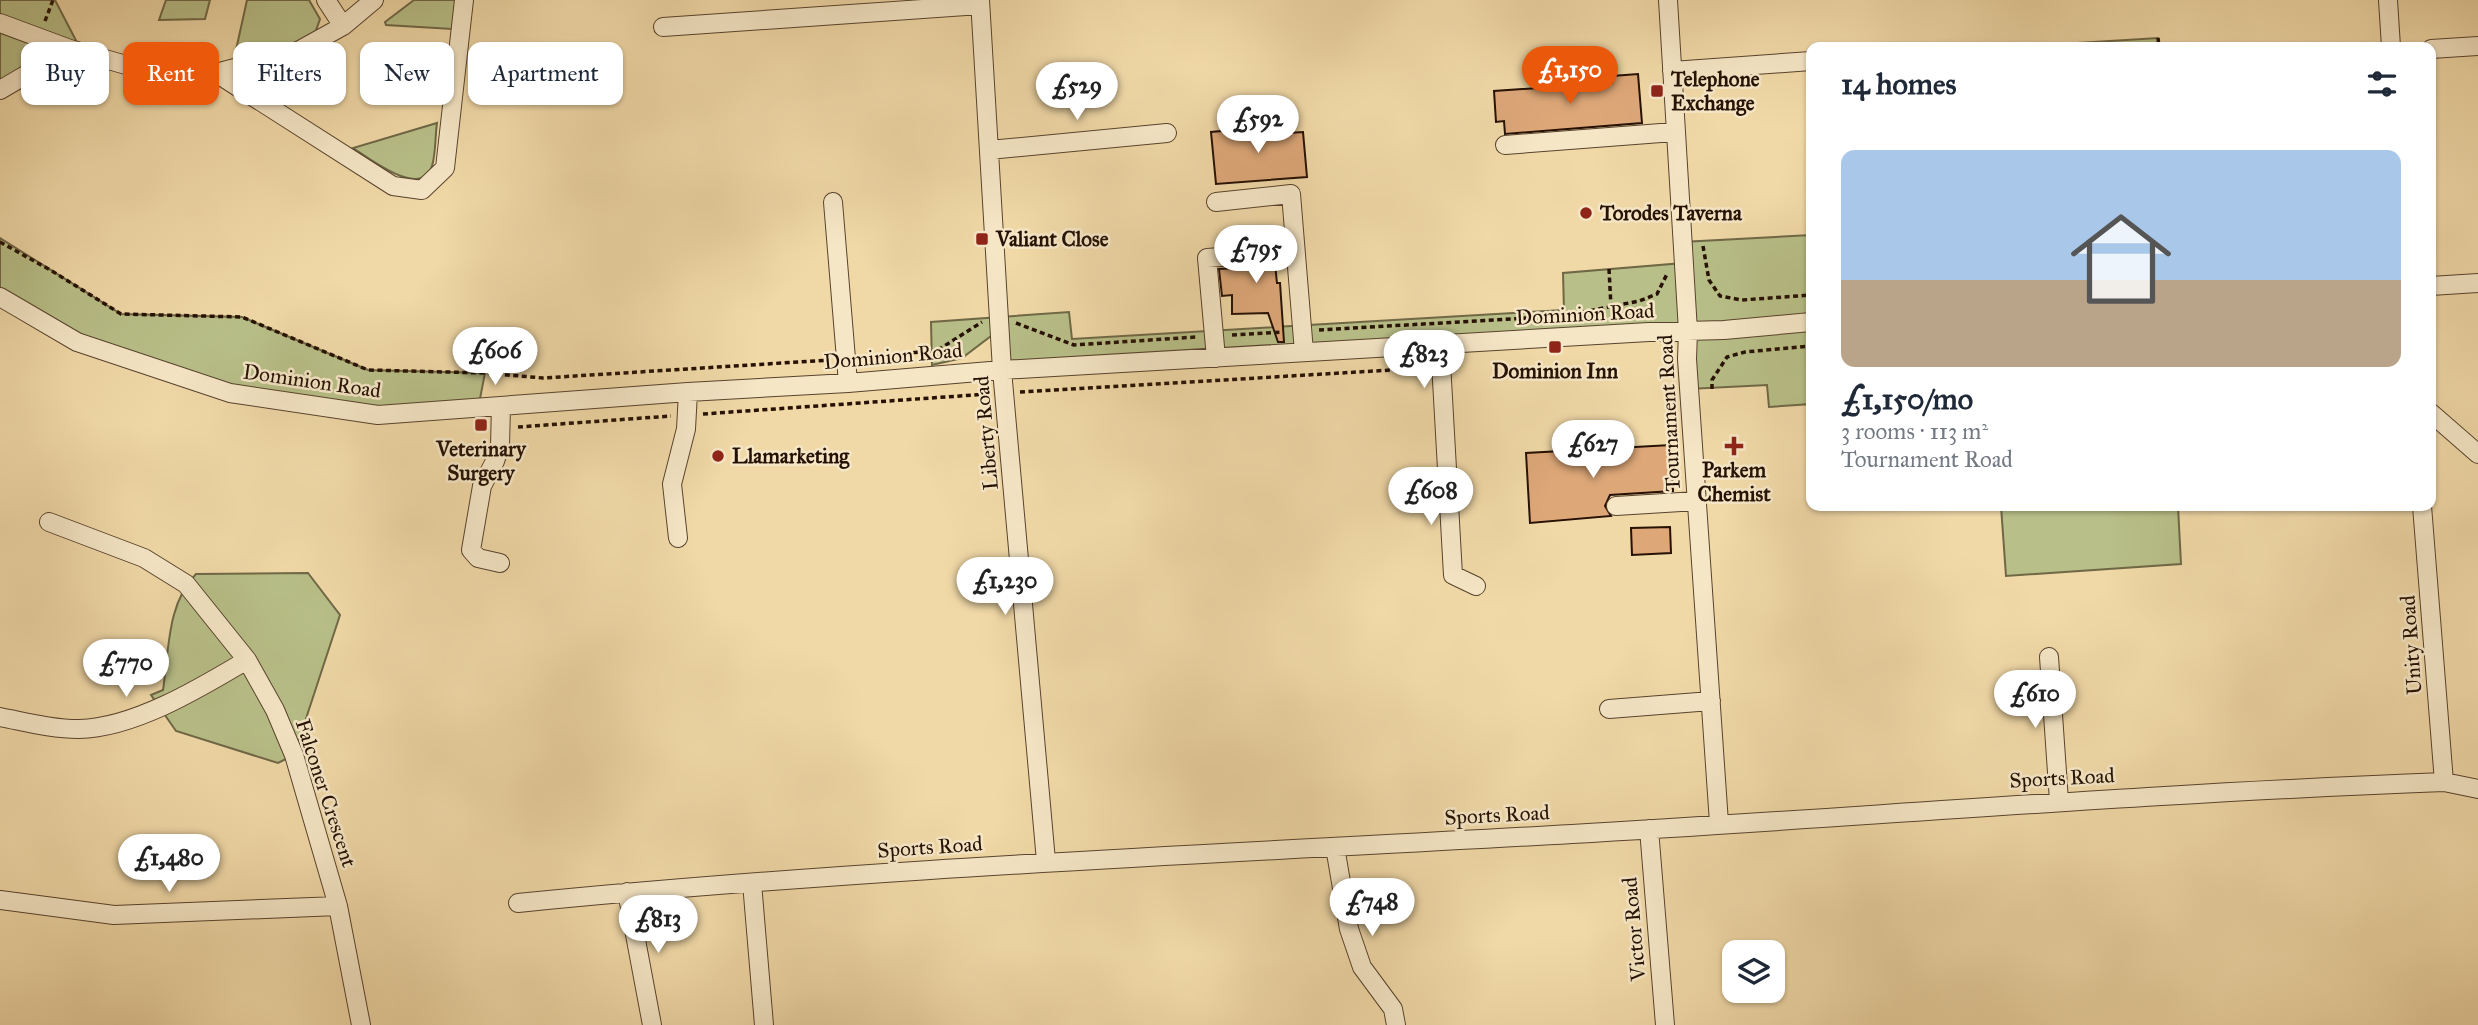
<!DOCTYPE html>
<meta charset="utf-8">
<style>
body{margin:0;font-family:"IM FELL Great Primer",serif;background:#f6f6f7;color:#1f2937;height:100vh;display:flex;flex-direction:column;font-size:26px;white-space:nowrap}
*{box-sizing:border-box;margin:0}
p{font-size:23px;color:#747a83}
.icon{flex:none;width:38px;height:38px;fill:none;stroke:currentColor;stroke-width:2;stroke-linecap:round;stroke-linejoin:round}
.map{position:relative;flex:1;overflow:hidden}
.details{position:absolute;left:1806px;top:42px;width:630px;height:469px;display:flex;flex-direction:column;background:#fff;border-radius:14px;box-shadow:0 2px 5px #0004}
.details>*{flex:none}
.hud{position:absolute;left:21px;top:42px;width:665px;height:63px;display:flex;gap:14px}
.controls{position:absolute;left:1722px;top:940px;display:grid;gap:14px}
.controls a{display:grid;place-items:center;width:63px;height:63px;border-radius:14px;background:#fff;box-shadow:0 2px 5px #0004;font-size:35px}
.price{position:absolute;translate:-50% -60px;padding:0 16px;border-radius:24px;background:#fff;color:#222;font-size:23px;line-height:46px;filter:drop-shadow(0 2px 4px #0008)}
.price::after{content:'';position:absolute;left:50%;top:42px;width:21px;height:16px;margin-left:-10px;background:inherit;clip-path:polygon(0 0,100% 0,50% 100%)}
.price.active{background:#ea580c;color:#fff}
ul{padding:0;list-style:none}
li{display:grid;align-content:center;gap:14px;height:371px;padding:0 35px}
li span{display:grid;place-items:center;height:217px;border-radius:14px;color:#555}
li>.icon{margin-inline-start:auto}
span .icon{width:126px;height:126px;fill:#fffc;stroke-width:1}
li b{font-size:30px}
h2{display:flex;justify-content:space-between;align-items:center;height:84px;padding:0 35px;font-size:30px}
.tag{padding:0 24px;border-radius:14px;background:#fff;box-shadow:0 2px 5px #0004;font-size:24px;line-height:63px}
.tag.active{background:#ea580c;color:#fff}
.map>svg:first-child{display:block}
</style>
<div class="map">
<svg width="2478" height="1025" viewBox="0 0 2478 1025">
<rect width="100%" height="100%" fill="#f0d8a7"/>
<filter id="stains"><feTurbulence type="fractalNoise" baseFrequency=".00286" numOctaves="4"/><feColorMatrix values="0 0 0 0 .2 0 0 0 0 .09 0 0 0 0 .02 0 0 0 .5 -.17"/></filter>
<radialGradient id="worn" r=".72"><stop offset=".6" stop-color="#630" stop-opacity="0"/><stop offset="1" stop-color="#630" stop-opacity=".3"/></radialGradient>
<!-- green -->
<path fill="#b8bf88" stroke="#6f6846" stroke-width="2" d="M 0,0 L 55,0 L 82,52 L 0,90 Z
M 166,0 L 210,0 L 205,19 L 159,20 Z
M 247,0 L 309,0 L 320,19 L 314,36 L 296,45 L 234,59 Z
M 414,0 L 457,0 L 452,29 L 386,25 L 385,22 Z
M 2158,38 L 2159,47 L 2010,47 Z
M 437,123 C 435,136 436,153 432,166 C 422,200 367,157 353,148 Z
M 1811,235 L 1811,404 L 1769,407 L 1767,385 L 1689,389 L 1688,332 L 1002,370 L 995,333 L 962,358 L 932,365 L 931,322 L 1069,312 L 1072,339 L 1564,310 L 1563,273 L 1683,263 L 1682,242 Z
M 0,238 L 121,314 L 242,317 L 368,370 L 485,373 L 478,409 L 378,415 L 230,393 L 77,342 L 0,297 Z
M 2001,506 L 2178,506 L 2181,564 L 2006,576 Z
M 308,573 L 340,615 L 294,755 L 278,763 L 176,731 L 151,695 L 163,690 C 169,651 167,603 196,574 Z"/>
<!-- building -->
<path fill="#dda778" stroke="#261104" stroke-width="2" d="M 1638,74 L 1642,123 L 1505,134 L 1504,121 L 1496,122 L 1494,91 L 1612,83 L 1612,76 Z
M 1287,125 L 1288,133 L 1303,132 L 1307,177 L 1216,184 L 1211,132 Z
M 1272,236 L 1277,283 L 1280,283 L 1284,342 L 1278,342 L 1268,313 L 1232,314 L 1232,295 L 1222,296 L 1219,269 L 1239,268 L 1244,262 L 1245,255 L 1256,254 L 1253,238 Z
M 1671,445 L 1673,491 L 1610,495 L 1605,506 L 1611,516 L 1530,523 L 1526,453 Z
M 1670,527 L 1671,553 L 1632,555 L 1631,528 Z"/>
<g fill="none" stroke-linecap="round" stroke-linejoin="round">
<!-- minor casing -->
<g stroke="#58432d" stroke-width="20">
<path id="minor" d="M 326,0 L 343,26
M 980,0 L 1002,370 L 1046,861
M 1668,0 L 1688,331 L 1687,359 L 1719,823
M 2388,0 L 2391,47
M 0,23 L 70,49 L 133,67 L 216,73 L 298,51 L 343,26 L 374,0
M 663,27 L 980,5
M 2431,49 L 2478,46
M 1672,71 L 1811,61
M 216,73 L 393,186 L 422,190 L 445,168 L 464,0
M 0,90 L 70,49
M 1505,145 L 1674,132
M 989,150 L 1167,133
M 833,202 L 848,383
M 1216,202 L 1291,194 L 1304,352
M 2431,286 L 2478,283
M 0,297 L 77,342 L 230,393 L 378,415 L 688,392 L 848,383 L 1002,370 L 1649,332 L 1724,330 L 1811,322
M 1440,345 L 1453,575 L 1476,586
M 1216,358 L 1207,258 L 1234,256
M 2431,413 L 2478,454
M 1616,506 L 1697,501
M 2422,506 L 2444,782
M 49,522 L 144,558 L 186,584 L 247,660 L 275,710 L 294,755 L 338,906 L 361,1025
M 678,538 L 672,484 L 686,429 L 688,392
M 500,563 L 478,558 L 471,550 L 482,486 L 495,461 L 500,446 L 501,406
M 2049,657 L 2059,801
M 1609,709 L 1711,701
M 0,717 C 26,722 52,729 79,729 C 134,728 200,688 247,660
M 1649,829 L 1665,1025
M 1335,847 L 1349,929 L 1362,967 L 1393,1009 L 1396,1025
M 752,883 L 764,1025
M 627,892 L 652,1025
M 0,900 L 114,915 L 338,906
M 518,903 C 868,868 1221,854 1572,834 C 1863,817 2153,793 2444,782 L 2478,789"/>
</g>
<!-- path -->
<path stroke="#261104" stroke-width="3.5" stroke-dasharray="5 3.5" stroke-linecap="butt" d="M 45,21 L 53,0
M 2158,38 L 2159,47
M 0,242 L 52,271 L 121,314 L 242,317 L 368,370 L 485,373 L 543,378 L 830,360
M 1703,246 L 1709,280 L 1720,296 L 1742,300 L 1811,295
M 1609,269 L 1611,307
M 1016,323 L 1074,345 L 1196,337
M 1319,330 L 1563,316 L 1639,301 L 1657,294 L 1667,274
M 1232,335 L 1284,332
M 862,358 L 938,350 L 982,322
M 1712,389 L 1712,380 L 1727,357 L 1745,352 L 1811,346
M 1020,392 L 1425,368
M 703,414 L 988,394
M 518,427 L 671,416"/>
<!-- minor -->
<use href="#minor" stroke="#f5e6c6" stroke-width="18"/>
</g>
<!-- markers -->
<g fill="#8f2418" stroke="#f5e6c6" stroke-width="2.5">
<rect x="1650" y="84" width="14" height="14" rx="3.5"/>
<circle cx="1586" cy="213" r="7"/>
<rect x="975" y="232" width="14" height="14" rx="3.5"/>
<rect x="1548" y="340" width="14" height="14" rx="3.5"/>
<rect x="474" y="418" width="14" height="14" rx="3.5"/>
<path d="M1730.5 435.5h7v7h7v7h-7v7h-7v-7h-7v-7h7z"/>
<circle cx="718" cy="456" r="7"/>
</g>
<g text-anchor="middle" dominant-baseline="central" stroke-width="5" stroke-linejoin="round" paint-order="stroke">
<!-- poi labels -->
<g font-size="21" font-weight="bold" fill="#261104" stroke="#f5e6c6" text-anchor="start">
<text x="1671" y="79">Telephone<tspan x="1671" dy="24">Exchange</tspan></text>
<text x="1600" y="213">Torodes Taverna</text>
<text x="996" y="239">Valiant Close</text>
<text x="1555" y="371" text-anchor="middle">Dominion Inn</text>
<text x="481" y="449" text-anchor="middle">Veterinary<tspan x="481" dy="24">Surgery</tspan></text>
<text x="732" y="456">Llamarketing</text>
<text x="1734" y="470" text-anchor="middle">Parkem<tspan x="1734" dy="24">Chemist</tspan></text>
</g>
<!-- street labels -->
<g font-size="21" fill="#261104" stroke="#f5e6c6">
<text transform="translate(1585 314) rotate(-3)">Dominion Road</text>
<text transform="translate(893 356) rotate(-5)">Dominion Road</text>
<text transform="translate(312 381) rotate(8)">Dominion Road</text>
<text transform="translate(1669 413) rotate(-93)">Tournament Road</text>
<text transform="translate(986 433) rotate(-95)">Liberty Road</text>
<text transform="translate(2411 645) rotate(-94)">Unity Road</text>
<text transform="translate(2062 778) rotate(-3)">Sports Road</text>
<text transform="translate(326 793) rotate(72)">Falconer Crescent</text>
<text transform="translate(1497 815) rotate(-3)">Sports Road</text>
<text transform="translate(930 847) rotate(-4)">Sports Road</text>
<text transform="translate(1634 929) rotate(-95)">Victor Road</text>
</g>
</g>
<rect width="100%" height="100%" filter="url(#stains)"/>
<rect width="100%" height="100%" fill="url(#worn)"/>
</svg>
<div class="controls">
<a><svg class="icon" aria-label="layers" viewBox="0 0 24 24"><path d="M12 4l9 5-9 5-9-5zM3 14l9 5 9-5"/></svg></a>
</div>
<b class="price active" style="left:1570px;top:106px">£1,150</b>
<b class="price" style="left:1077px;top:122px">£529</b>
<b class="price" style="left:1258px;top:155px">£592</b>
<b class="price" style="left:1256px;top:285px">£795</b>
<b class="price" style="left:495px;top:387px">£606</b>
<b class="price" style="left:1424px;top:390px">£823</b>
<b class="price" style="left:1593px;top:480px">£627</b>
<b class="price" style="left:1431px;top:527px">£608</b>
<b class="price" style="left:1005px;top:617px">£1,230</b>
<b class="price" style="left:126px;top:699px">£770</b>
<b class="price" style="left:2035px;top:730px">£610</b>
<b class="price" style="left:169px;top:894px">£1,480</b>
<b class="price" style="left:1372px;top:938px">£748</b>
<b class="price" style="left:658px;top:955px">£813</b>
<div class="hud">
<a class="tag">Buy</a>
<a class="tag active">Rent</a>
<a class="tag">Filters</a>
<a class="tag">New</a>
<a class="tag">Apartment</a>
</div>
<section class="details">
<h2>14 homes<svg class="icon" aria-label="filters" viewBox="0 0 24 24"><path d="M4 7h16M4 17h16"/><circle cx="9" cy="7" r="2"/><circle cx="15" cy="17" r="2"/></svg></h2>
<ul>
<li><span style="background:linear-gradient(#a9c7e8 60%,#b9a48a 0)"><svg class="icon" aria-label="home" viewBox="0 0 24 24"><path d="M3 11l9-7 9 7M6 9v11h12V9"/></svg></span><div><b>£1,150/mo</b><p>3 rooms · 113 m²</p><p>Tournament Road</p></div></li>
</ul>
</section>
</div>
